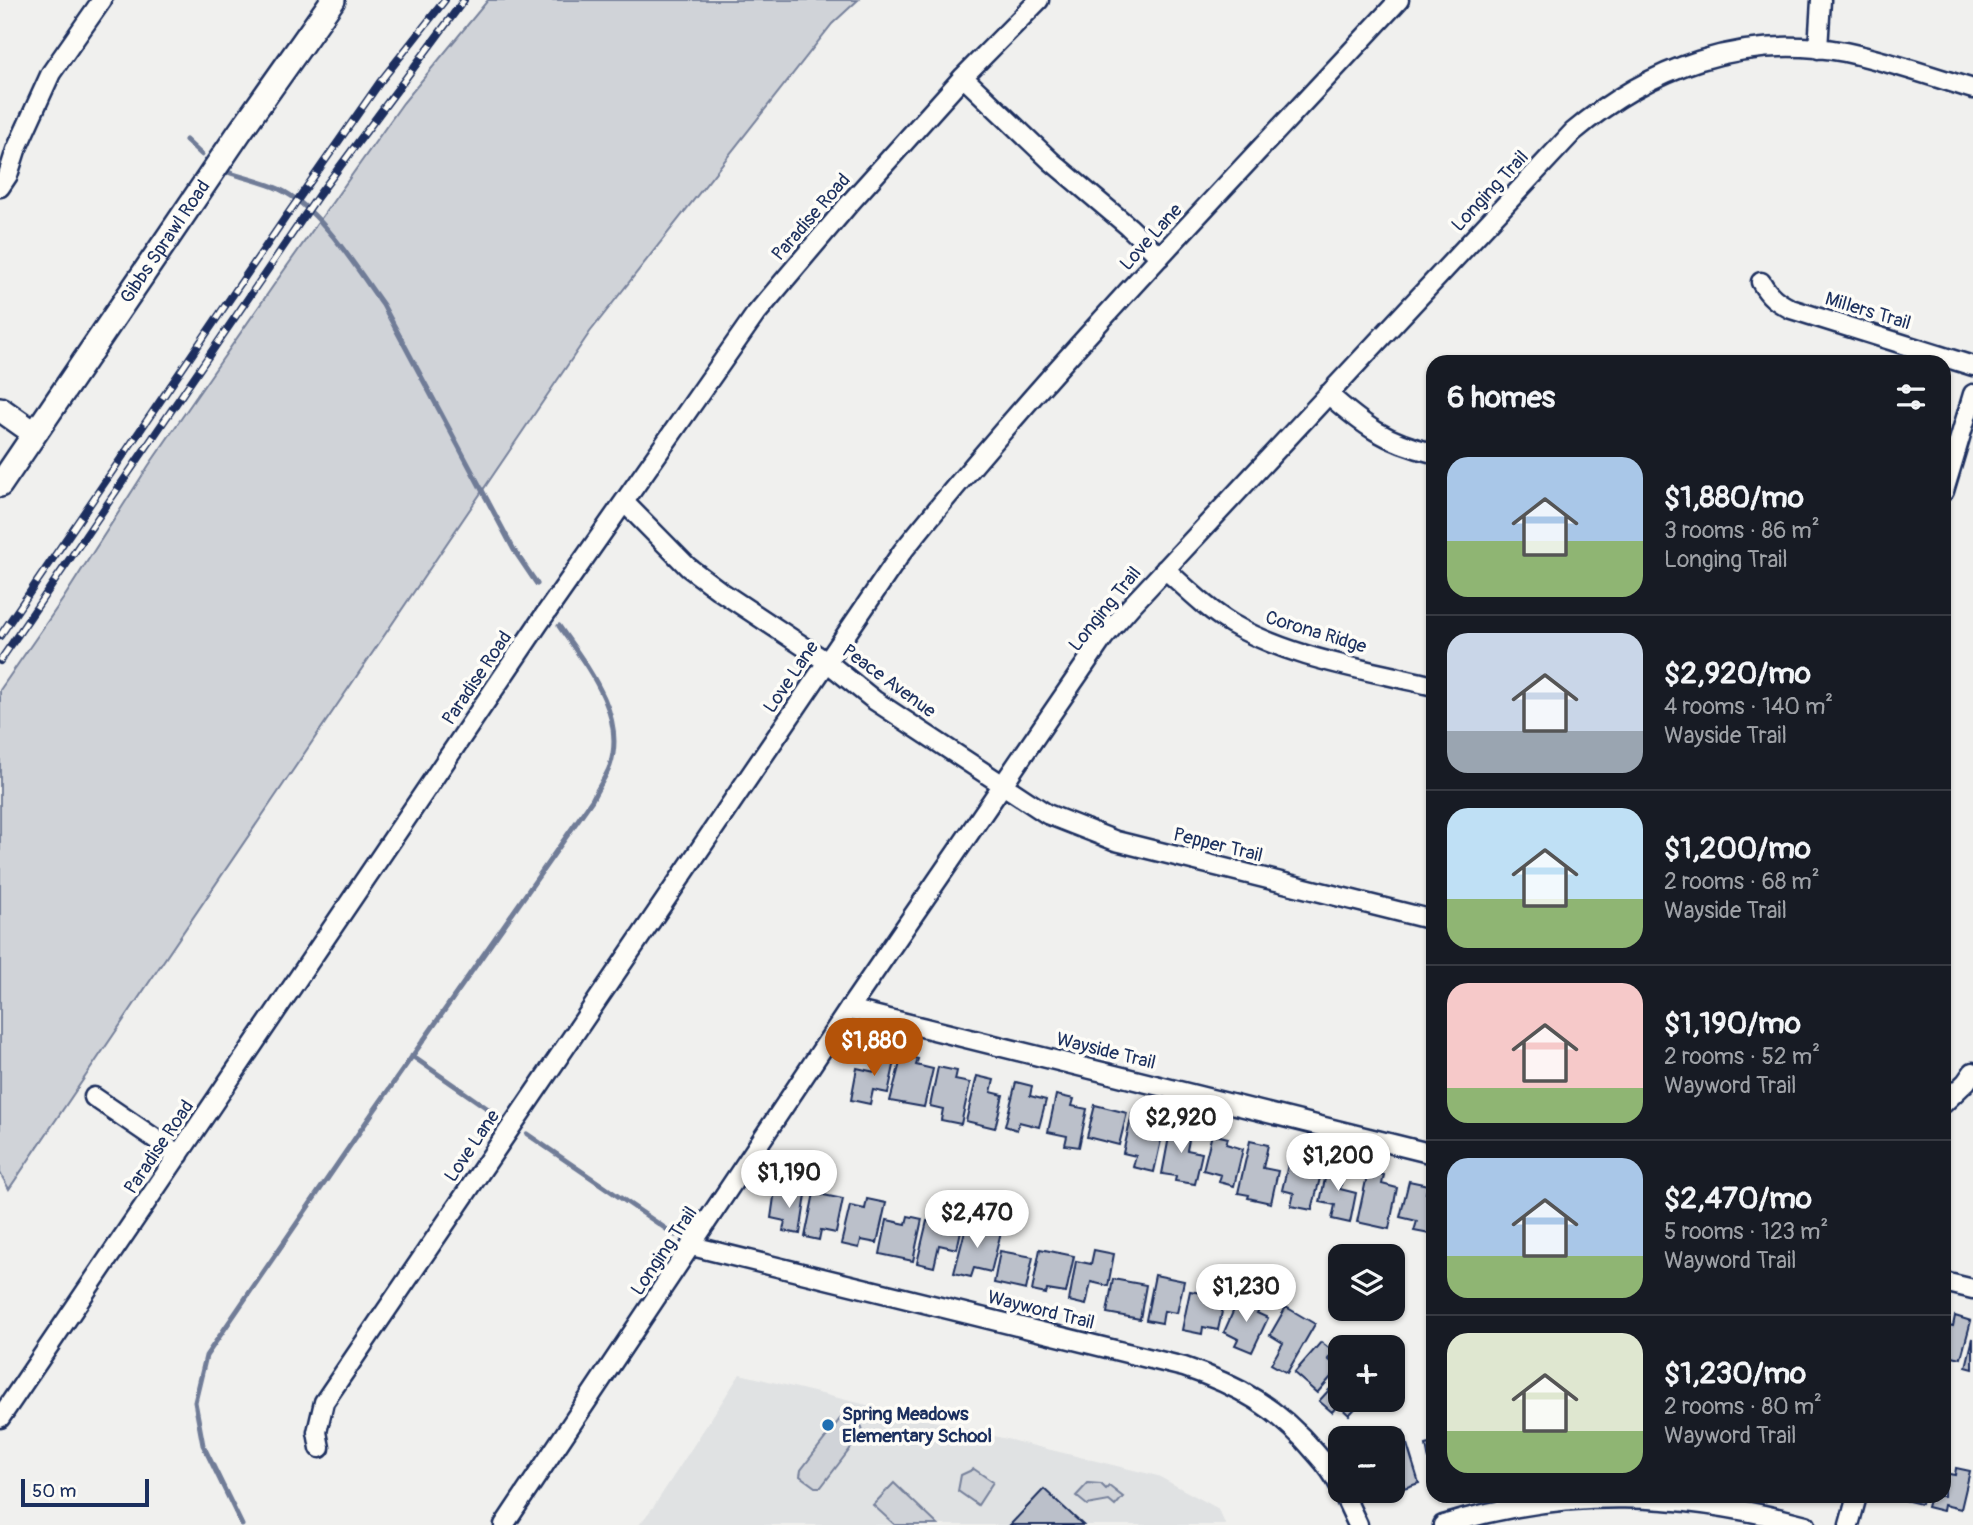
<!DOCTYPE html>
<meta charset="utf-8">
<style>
body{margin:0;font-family:Pangolin,sans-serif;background:#242831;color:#f1f3f6;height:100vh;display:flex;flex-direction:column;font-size:26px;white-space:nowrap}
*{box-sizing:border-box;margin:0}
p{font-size:23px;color:#9ea1a6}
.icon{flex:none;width:38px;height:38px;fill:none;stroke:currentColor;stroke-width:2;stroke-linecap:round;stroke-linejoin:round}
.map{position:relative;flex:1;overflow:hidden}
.sheet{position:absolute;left:1426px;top:355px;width:525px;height:1148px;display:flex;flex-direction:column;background:#171b24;border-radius:21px;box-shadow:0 2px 5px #0004}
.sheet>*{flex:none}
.buttons{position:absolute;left:1328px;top:1244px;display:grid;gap:14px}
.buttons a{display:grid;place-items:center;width:77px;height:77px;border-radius:14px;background:#171b24;box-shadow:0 2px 5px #0004;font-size:35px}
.scale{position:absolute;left:21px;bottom:18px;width:128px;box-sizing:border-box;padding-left:7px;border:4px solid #1b2f5e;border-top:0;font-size:19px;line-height:24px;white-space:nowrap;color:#1b2f5e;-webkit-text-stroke:5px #fdfcf7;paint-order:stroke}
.price{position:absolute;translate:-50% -60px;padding:0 16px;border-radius:24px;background:#fff;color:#222;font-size:23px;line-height:46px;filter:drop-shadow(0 2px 4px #0008)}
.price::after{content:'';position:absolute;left:50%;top:42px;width:21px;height:16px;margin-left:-10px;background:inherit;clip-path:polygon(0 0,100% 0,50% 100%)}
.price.current{background:#b45309;color:#fff}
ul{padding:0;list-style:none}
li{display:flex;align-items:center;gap:21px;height:175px;padding:0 21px}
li+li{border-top:2px solid #363941}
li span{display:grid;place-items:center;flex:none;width:196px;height:140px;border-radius:21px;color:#555}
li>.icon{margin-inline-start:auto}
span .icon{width:84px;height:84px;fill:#fffc;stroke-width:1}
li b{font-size:30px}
h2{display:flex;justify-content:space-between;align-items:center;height:84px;padding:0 21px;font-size:30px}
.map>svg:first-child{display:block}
</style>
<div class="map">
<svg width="1973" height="1525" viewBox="0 0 1973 1525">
<rect width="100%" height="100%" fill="#f0f0ee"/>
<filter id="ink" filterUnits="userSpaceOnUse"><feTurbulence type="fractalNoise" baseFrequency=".0143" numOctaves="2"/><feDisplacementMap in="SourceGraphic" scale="14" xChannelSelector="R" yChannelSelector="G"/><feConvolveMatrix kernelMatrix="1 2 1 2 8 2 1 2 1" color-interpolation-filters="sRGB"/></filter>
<g filter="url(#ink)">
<!-- built -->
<path fill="#e0e2e3" d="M 740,1374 L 1158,1476 L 1217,1508 L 1226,1525 L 639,1525 L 654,1506 Z"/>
<!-- green -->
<path fill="#d0d3d8" stroke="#76819b" stroke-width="2" d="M 488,0 L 858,0 L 832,24 L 590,332 L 9,1189 L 0,1173 L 0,690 L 63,599 L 149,465 L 280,276 L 403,103 Z
M 849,1414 L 862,1427 L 863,1432 L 821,1487 L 815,1487 L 800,1476 L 801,1470 L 843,1415 Z
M 974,1469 L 993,1482 L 978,1505 L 958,1491 L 961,1475 Z
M 894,1483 L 938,1525 L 895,1525 L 873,1505 Z
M 1088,1483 L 1101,1484 L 1106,1489 L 1109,1486 L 1123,1497 L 1115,1506 L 1109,1501 L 1087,1505 L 1076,1496 Z"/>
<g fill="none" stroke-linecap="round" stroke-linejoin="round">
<!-- stream -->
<path stroke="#6f7b97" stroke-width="5" d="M 186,140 L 202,155
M 228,172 C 244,178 263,182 279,189 C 320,208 357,269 383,305 L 514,550 L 537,584
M 412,1056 L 494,1113
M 527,1134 L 675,1235
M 242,1525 L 203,1445 L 195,1402 L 206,1356 L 371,1115 L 592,800 C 597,789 606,777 610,766 C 627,715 586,665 559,626"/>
</g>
<!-- building -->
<path fill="#bbc0ca" stroke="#1b2f5e" stroke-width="2" d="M 880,1049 L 897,1052 L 888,1093 L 873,1090 L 870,1104 L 851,1100 L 857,1068 L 875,1072 Z
M 902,1055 L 918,1059 L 916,1065 L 933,1069 L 924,1107 L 890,1101 Z
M 938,1067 L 957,1071 L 955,1080 L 970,1083 L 961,1124 L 941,1120 L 943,1109 L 930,1106 Z
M 977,1076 L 994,1080 L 991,1092 L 1003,1095 L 995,1128 L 966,1121 Z
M 1016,1082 L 1032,1086 L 1030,1096 L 1046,1100 L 1039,1127 L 1019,1122 L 1017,1130 L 1005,1126 Z
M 1056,1095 L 1074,1099 L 1072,1106 L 1087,1109 L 1079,1147 L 1065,1145 L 1067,1136 L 1048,1132 Z
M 1095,1105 L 1127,1113 L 1119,1145 L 1087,1137 Z
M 1132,1114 L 1150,1117 L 1147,1128 L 1163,1131 L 1154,1172 L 1133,1167 L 1136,1156 L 1123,1153 Z
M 1172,1121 L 1192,1125 L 1187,1150 L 1202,1153 L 1195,1184 L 1175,1181 L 1176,1176 L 1162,1174 Z
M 1212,1134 L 1228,1138 L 1226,1144 L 1243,1149 L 1234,1186 L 1219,1182 L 1221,1175 L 1203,1170 Z
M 1250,1141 L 1268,1145 L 1263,1168 L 1278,1171 L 1271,1203 L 1248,1198 L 1249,1195 L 1238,1193 Z
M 1291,1152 L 1311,1156 L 1308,1167 L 1322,1170 L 1312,1210 L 1291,1206 L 1294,1193 L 1282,1190 Z
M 1329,1160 L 1346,1164 L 1340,1189 L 1356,1193 L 1350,1223 L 1332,1219 L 1335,1205 L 1320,1202 Z
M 1368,1171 L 1384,1175 L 1382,1184 L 1397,1188 L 1389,1229 L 1357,1222 Z
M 1409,1181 L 1428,1185 L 1426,1193 L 1433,1195 L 1433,1222 L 1430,1234 L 1414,1231 L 1417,1221 L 1400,1217 Z
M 775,1190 L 806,1195 L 800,1234 L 783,1231 L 785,1221 L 771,1218 Z
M 814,1193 L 843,1199 L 836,1233 L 821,1230 L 819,1240 L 805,1237 Z
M 867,1199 L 886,1203 L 877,1243 L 861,1240 L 859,1248 L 841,1244 L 850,1206 L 865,1209 Z
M 945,1212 L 964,1217 L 957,1249 L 939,1245 L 934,1267 L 917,1263 L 927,1221 L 942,1225 Z
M 908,1216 L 922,1219 L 913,1261 L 880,1254 L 887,1220 L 906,1224 Z
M 967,1223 L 1001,1232 L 991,1272 L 974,1268 L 971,1277 L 954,1273 Z
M 1040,1249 L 1074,1256 L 1066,1293 L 1047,1290 L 1046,1294 L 1032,1291 Z
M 1094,1250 L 1114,1254 L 1108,1286 L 1091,1282 L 1086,1305 L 1069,1301 L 1076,1261 L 1091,1264 Z
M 1000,1251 L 1033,1257 L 1026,1290 L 994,1283 Z
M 1155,1275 L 1184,1281 L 1177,1313 L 1164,1311 L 1162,1323 L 1146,1320 Z
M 1113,1279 L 1146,1285 L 1140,1319 L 1107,1313 Z
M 1208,1285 L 1227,1289 L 1218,1330 L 1203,1327 L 1202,1334 L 1182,1330 L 1190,1291 L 1206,1294 Z
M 1240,1296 L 1261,1306 L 1257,1313 L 1268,1318 L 1252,1352 L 1235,1345 L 1238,1339 L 1224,1332 Z
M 1286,1307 L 1315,1324 L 1287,1373 L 1271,1364 L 1283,1343 L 1270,1335 Z
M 1955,1316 L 1971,1321 L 1961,1358 L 1948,1355 L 1945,1366 L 1944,1324 L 1953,1326 Z
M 1973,1338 L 1973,1369 L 1966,1367 Z
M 1321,1342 L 1334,1352 L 1328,1359 L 1339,1368 L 1317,1393 L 1294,1373 Z
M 1340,1378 L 1340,1400 L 1363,1400 L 1349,1415 L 1338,1405 L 1332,1412 L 1319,1401 Z
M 1403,1431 L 1419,1483 L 1404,1488 L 1403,1483 L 1393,1486 L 1393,1438 L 1380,1438 Z
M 1433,1443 L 1433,1476 L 1432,1476 L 1426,1445 Z
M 1956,1468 L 1970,1471 L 1961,1509 L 1944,1505 L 1943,1511 L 1927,1507 L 1930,1496 L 1944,1496 L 1944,1473 L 1955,1475 Z
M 1044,1489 L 1083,1525 L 1010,1525 Z
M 1900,1496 L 1923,1496 L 1921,1504 L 1900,1499 Z"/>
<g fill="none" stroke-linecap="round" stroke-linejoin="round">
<!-- minor casing -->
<g stroke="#1b2f5e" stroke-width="23">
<path id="minor" d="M 1818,49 L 1821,0
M 963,77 L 1051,161 L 1129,227 L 1160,257
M 0,187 L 8,175 L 16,150 L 51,73 L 102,0
M 1761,282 C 1769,296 1777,302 1791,309 L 1973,366
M 1328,394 C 1364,426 1386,442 1433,453
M 1944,491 L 1973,394
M 624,502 L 688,567 L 720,591 L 827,662 L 874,700 L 1047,814 L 1116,841 L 1433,920
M 1165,569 C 1186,588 1207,609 1232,624 C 1292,659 1366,669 1433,686
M 849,1009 L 1433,1154
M 94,1097 L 179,1155
M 1944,1103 L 1966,1082 L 1973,1072
M 692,1246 L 1184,1367 C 1238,1385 1278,1408 1315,1452 C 1325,1463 1334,1474 1340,1487
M 1944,1282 L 1973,1289
M 0,1418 L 539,623 L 755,315 L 849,204 L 963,77 L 1039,0
M 320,1448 L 317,1432 L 324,1402 L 902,552 C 1057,359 1231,182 1399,0
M 1342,1491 L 1358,1525
M 504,1525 L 849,1009 L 1104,637 L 1131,606 L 1573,132 C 1650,67 1742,33 1845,52 C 1888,61 1931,76 1973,89
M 1443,1525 C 1566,1487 1682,1492 1806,1525
M 1849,1525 L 1857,1496"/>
</g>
<!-- major casing -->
<g stroke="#1b2f5e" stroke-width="28">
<g id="major">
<path d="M 0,409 L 34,433"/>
<path id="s1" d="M 0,485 L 239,133 L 333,0"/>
</g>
</g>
<!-- minor -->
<use href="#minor" stroke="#fdfcf7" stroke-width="18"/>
<!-- major -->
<use href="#major" stroke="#fdfcf7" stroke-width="23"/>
<!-- rail casing -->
<g stroke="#1b2f5e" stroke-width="8">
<path id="rail" d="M 0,636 L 285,218 L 380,82 L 445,0
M 0,661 L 318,196 L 464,0"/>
</g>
<!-- rail -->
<use href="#rail" stroke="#fdfcf7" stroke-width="5" stroke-dasharray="16" stroke-linecap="butt"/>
</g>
</g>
<!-- markers -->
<circle fill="#1f6fb2" stroke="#fdfcf7" stroke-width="2.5" cx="828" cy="1425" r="7"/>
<g text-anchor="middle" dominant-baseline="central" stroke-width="7" stroke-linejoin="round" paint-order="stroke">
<!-- street labels -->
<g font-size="19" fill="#1b2f5e" stroke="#fdfcf7">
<text transform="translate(1490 191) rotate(-47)">Longing Trail</text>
<text transform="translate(811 217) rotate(-49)">Paradise Road</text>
<text transform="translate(1151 237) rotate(-48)">Love Lane</text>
<text stroke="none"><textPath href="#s1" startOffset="294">Gibbs Sprawl Road</textPath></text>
<text transform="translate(1868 311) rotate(17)">Millers Trail</text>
<text transform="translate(1105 609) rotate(-51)">Longing Trail</text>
<text transform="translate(1316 632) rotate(17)">Corona Ridge</text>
<text transform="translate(791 677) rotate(-56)">Love Lane</text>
<text transform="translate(477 678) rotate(-56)">Paradise Road</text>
<text transform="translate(889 681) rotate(36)">Peace Avenue</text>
<text transform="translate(1218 845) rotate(14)">Pepper Trail</text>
<text transform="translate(1106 1051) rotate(14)">Wayside Trail</text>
<text transform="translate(472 1146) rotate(-56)">Love Lane</text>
<text transform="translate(159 1147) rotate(-56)">Paradise Road</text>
<text transform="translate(664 1251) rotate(-56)">Longing Trail</text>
<text transform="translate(1041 1310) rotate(14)">Wayword Trail</text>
</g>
<!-- poi labels -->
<g font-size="19" font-weight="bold" fill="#1b2f5e" stroke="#fdfcf7" text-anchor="start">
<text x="842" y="1414">Spring Meadows<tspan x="842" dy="22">Elementary School</tspan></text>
</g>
</g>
</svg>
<div class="buttons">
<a><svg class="icon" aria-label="layers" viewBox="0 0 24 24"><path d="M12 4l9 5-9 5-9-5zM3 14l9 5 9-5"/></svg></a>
<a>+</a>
<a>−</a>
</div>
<div class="scale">50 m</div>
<b class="price current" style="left:874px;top:1078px">$1,880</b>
<b class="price" style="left:1181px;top:1155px">$2,920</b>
<b class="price" style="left:1338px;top:1193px">$1,200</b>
<b class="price" style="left:789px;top:1210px">$1,190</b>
<b class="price" style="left:977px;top:1250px">$2,470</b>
<b class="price" style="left:1246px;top:1324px">$1,230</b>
<section class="sheet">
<h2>6 homes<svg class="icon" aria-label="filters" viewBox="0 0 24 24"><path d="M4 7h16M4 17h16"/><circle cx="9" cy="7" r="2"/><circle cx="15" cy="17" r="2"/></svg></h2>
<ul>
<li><span style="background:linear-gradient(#a9c7e8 60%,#8fb573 0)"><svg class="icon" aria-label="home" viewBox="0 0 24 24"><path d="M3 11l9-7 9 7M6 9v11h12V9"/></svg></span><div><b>$1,880/mo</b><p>3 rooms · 86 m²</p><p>Longing Trail</p></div></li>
<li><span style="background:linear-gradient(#c9d6e8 70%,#9aa5b1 0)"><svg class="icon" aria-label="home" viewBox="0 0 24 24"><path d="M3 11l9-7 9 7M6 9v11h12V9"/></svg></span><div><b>$2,920/mo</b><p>4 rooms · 140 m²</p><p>Wayside Trail</p></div></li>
<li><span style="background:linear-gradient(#bfe0f5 65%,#8fb573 0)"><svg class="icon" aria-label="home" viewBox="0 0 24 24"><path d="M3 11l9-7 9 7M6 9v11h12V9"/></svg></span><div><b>$1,200/mo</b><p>2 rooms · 68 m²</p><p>Wayside Trail</p></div></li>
<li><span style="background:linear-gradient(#f6c9c9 75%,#8fb573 0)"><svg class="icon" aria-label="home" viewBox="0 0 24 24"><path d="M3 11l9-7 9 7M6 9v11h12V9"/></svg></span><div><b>$1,190/mo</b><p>2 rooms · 52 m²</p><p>Wayword Trail</p></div></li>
<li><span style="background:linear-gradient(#a9c7e8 70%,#8fb573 0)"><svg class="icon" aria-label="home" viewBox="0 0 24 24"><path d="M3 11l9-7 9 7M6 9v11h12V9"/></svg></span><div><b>$2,470/mo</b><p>5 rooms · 123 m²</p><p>Wayword Trail</p></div></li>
<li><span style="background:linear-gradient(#dfe7d0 70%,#8fb573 0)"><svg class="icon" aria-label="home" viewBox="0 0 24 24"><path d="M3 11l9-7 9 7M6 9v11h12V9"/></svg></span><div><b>$1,230/mo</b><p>2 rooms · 80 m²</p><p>Wayword Trail</p></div></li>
</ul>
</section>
</div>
